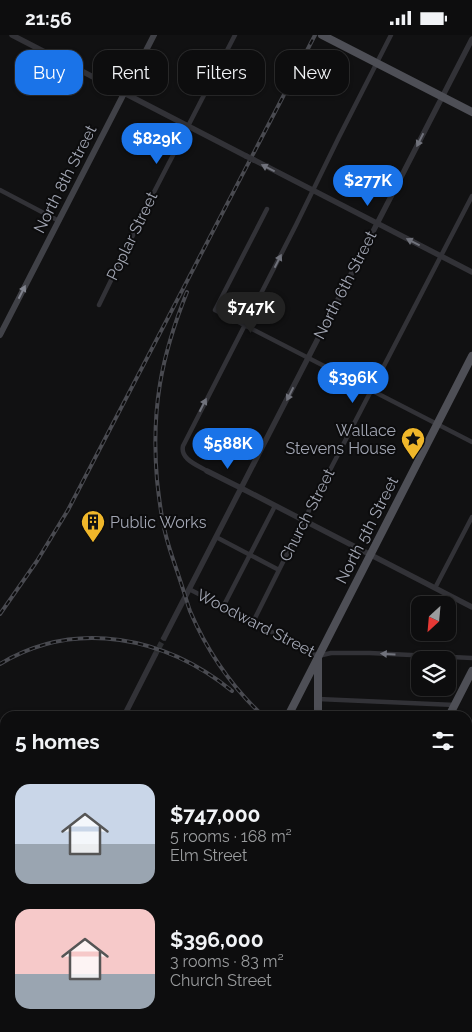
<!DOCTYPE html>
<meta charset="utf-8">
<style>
body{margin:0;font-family:Raleway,sans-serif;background:#161617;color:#f1f3f6;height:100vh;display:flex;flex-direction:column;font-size:19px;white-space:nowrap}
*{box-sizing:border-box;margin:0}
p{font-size:16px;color:#9a9c9e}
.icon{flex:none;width:28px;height:28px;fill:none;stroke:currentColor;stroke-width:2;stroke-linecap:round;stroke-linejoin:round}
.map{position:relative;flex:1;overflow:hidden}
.sheet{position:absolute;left:0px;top:676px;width:472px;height:321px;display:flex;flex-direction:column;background:#0d0d0e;border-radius:15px 15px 0 0;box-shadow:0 1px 4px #0004,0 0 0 1px #2d2d2e}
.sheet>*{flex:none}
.guide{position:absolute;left:15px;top:15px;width:442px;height:45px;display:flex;gap:10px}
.needle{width:32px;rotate:206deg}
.controls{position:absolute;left:411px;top:561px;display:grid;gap:10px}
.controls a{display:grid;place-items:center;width:45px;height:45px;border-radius:10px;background:#0d0d0e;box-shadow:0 1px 4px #0004,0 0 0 1px #2d2d2e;font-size:25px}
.price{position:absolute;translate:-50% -42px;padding:0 11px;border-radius:18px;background:#1a73e8;color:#fff;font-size:16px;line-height:32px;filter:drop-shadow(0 1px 2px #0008)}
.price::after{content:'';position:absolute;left:50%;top:30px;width:15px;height:11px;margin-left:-8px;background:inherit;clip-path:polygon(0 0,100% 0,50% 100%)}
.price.selected{background:#222;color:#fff}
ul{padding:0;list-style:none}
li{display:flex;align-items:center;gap:15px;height:125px;padding:0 15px}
li span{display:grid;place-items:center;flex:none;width:140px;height:100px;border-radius:15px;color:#555}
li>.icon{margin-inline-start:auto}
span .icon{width:60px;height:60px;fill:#fffc;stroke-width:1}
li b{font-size:21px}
h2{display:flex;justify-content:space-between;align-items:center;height:60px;padding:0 15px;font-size:21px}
.tag{padding:0 18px;border-radius:15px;background:#0d0d0e;box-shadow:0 1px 4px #0004,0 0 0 1px #2d2d2e;font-size:18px;line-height:45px}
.tag.selected{background:#1a73e8;color:#fff}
.status{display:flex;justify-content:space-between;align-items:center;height:35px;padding:0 25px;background:#0d0d0e;direction:ltr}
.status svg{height:14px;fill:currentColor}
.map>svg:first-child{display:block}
</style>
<div class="status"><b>21:56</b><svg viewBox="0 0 49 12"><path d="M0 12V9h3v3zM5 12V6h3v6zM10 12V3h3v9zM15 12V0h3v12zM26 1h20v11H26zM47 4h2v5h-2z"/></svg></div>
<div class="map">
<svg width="472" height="997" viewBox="0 0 472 997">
<rect width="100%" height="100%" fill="#111112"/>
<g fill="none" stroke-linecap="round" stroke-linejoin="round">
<!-- tertiary-tunnel -->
<path stroke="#2e2f32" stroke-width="5.5" stroke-dasharray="5.5 3" stroke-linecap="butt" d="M 155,620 L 164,603"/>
<!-- minor -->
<path stroke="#323237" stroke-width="4.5" d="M 0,155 L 59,186
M 267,174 L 215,275 L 472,407
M 99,270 L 153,159 L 235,0
M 207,436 C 197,430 180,424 183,411 L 296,190 L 339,102 L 391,0
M 216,502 L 279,535
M 435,553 L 472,482
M 189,554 L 318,621 L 331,618 L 370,618 L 472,623
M 223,572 L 275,471
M 253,587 L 302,489 L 472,161
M 318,664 L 455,670
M 468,886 L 472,889
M 0,966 L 5,968
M 52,992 L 61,997
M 362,992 L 371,997
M 41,997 L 43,992
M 207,997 L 209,992
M 286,997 L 289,992"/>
<!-- tertiary -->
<path stroke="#323237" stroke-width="5.5" d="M 12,0 L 246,121
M 254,125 L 472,237
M 207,436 L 241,453 L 472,572
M 164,603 L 472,4
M 124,681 L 155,620
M 0,744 L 5,742
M 0,921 L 5,911
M 468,952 L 472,943
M 444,997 L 447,992"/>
<!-- secondary -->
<path stroke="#404147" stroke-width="6" d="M 0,300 L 154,0"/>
<!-- primary -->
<path stroke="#4e4f56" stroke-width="8" d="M 322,0 L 472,77
M 288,681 L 472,321
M 318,681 L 318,623
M 449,681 L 472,636
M 124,997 L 126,992
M 334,997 L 334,992"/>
<!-- rail casing -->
<g stroke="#494a50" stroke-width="4">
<path id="rail" d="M 187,257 C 161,322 151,374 157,445 C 159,464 161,482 166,501 C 170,517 176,532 181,548 C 184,557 187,567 190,576 C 207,616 231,651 263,681
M 0,579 L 37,526 L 68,475 L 315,0
M 0,629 C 76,583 166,602 232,656
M 468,798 L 472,800"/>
</g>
<!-- rail -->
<use href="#rail" stroke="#0c0c0d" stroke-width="2" stroke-dasharray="5.5" stroke-linecap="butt"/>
<!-- tertiary-bridge -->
<path stroke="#323237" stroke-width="5.5" d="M 246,121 L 254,125"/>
</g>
<!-- one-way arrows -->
<defs><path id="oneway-solid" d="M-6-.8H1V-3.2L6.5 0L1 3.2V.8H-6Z" transform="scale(1.25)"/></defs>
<g fill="#70727b">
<use href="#oneway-solid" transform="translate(420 105) rotate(117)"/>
<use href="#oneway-solid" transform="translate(268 133) rotate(-153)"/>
<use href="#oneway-solid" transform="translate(413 207) rotate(-153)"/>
<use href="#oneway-solid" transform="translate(278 226) rotate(-63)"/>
<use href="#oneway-solid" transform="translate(290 359) rotate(117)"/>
<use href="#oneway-solid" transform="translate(203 370) rotate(-63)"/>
<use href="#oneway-solid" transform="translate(388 619) rotate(-177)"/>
</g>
<use fill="#80838d" href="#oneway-solid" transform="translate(22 257) rotate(-63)"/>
<!-- icons -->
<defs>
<g id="sight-pin" transform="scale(1.25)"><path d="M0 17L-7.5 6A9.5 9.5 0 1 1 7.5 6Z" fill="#f0b72a" stroke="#0c0c0d"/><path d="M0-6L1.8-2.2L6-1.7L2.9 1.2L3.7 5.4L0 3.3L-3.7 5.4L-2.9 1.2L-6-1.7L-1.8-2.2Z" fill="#111"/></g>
<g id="building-pin" transform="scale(1.25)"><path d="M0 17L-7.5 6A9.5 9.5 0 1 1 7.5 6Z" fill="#f0b72a" stroke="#0c0c0d"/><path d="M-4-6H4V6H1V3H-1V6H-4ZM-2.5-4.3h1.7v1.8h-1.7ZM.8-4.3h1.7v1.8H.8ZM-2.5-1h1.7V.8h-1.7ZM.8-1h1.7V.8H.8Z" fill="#111"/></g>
</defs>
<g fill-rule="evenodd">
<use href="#sight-pin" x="413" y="404"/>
<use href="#building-pin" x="93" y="487"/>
</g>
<g text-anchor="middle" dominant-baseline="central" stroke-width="4" stroke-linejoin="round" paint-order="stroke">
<!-- street labels -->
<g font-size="16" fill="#a2a6b3" stroke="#0c0c0d">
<text transform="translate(65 144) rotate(-63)">North 8th Street</text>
<text transform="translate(132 201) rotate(-64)">Poplar Street</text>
<text transform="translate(345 250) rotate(-63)">North 6th Street</text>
<text transform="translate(307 480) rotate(-63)">Church Street</text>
<text transform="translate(367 495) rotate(-63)">North 5th Street</text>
<text transform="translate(256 588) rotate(27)">Woodward Street</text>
</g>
<!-- poi labels -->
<g font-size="16" fill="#a2a6b3" stroke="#0c0c0d" text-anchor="end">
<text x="396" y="395">Wallace<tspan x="396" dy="18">Stevens House</tspan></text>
<text x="110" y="487" text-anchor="start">Public Works</text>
</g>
</g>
</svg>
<div class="controls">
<a><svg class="needle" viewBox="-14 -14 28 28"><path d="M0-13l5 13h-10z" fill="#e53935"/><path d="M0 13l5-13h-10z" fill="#9a9c9e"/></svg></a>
<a><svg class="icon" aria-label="layers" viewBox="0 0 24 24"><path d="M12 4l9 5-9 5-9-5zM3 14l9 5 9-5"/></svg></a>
</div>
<b class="price" style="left:157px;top:130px">$829K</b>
<b class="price" style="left:368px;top:172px">$277K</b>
<b class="price selected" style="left:251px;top:299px">$747K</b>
<b class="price" style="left:353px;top:369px">$396K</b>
<b class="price" style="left:228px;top:435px">$588K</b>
<div class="guide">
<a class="tag selected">Buy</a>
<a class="tag">Rent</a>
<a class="tag">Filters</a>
<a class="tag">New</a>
</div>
<section class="sheet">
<h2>5 homes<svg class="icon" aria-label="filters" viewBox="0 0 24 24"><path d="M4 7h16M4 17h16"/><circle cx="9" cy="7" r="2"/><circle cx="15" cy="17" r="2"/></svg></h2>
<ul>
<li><span style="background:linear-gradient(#c9d6e8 60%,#9aa5b1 0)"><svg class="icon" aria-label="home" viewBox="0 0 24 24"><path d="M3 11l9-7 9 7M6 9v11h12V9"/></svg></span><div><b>$747,000</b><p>5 rooms · 168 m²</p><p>Elm Street</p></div></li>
<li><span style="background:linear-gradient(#f6c9c9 65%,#9aa5b1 0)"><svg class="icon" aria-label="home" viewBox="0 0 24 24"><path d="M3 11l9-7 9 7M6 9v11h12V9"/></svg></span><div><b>$396,000</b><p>3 rooms · 83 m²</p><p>Church Street</p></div></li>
</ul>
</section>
</div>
